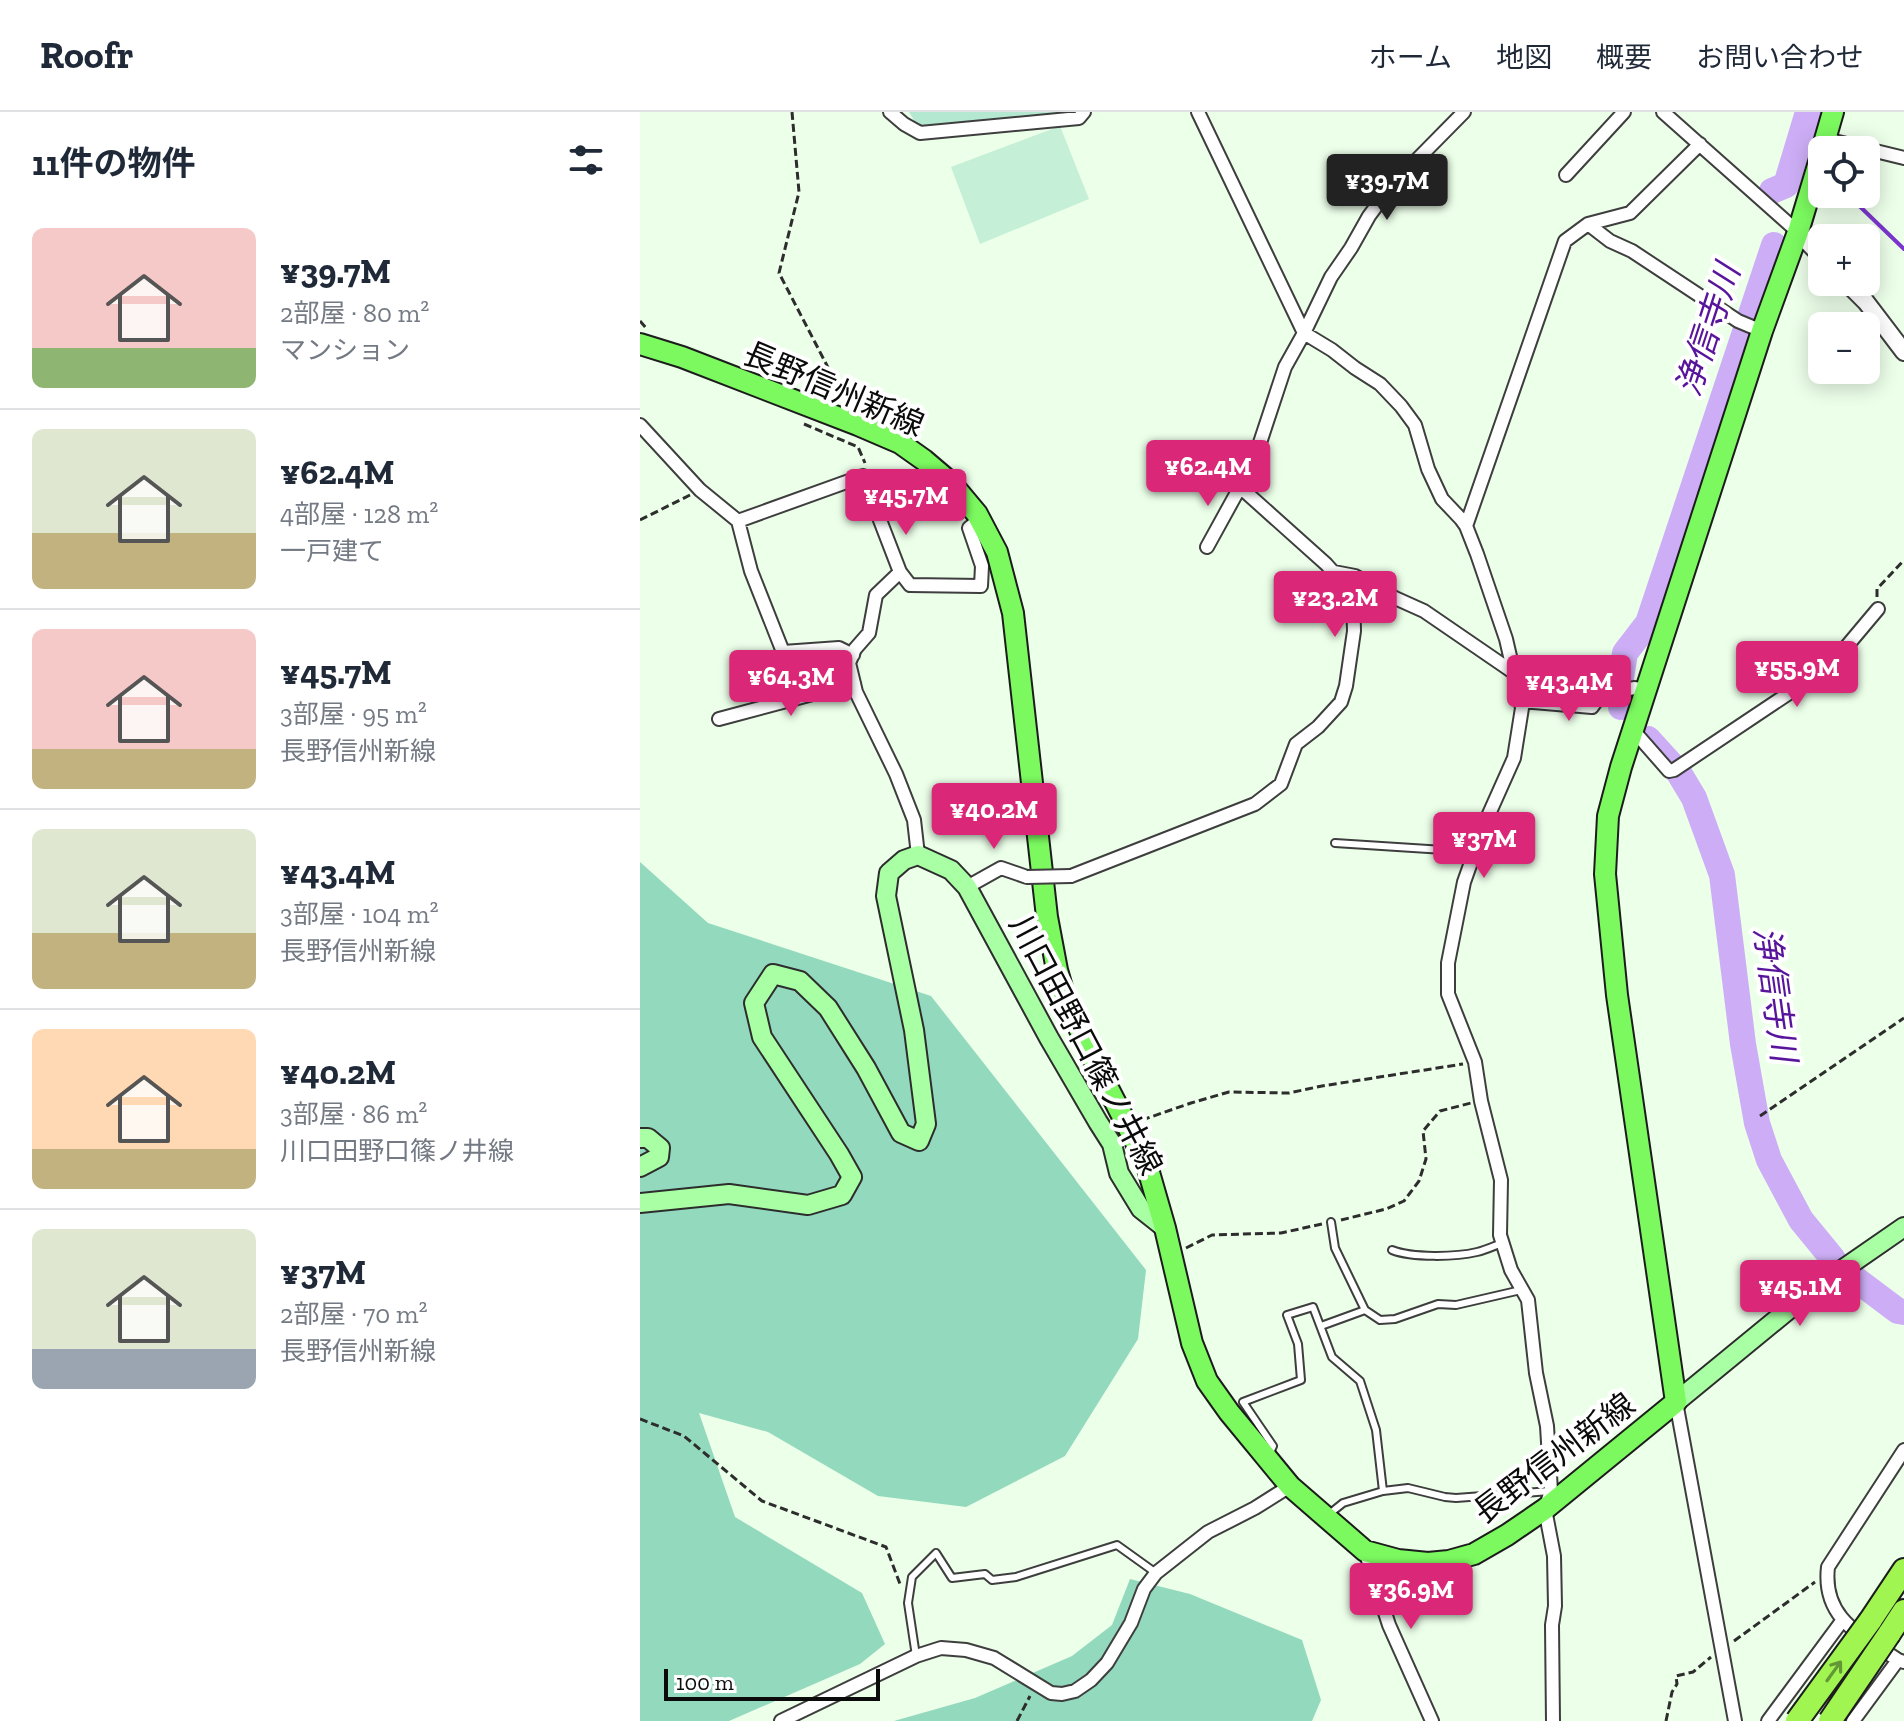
<!DOCTYPE html>
<html lang="ja">
<meta charset="utf-8">
<style>
body{margin:0;font-family:"Zilla Slab","Noto Sans JP",serif;background:#f6f6f7;color:#1f2937;height:100vh;display:flex;flex-direction:column;font-size:30px;white-space:nowrap}
*{box-sizing:border-box;margin:0}
p{font-size:26px;color:#747a83}
.icon{flex:none;width:44px;height:44px;fill:none;stroke:currentColor;stroke-width:2;stroke-linecap:round;stroke-linejoin:round}
.map{position:relative;flex:1;overflow:hidden}
.side{display:flex;flex-direction:column;background:#fff;width:640px}
.side>*{flex:none}
.fabs{position:absolute;left:1168px;top:24px;display:grid;gap:16px}
.fabs a{display:grid;place-items:center;width:72px;height:72px;border-radius:12px;background:#fff;box-shadow:0 4px 20px #0003;font-size:40px}
.scale{position:absolute;left:24px;bottom:20px;width:216px;box-sizing:border-box;padding-left:8px;border:4px solid #0b0b0b;border-top:0;font-size:22px;line-height:28px;white-space:nowrap;color:#0b0b0b;-webkit-text-stroke:6px #fff;paint-order:stroke}
.price{position:absolute;translate:-50% -68px;padding:0 18px;border-radius:8px;background:#db2777;color:#fff;font-size:26px;line-height:52px;filter:drop-shadow(0 2px 4px #0008)}
.price::after{content:'';position:absolute;left:50%;top:48px;width:24px;height:18px;margin-left:-12px;background:inherit;clip-path:polygon(0 0,100% 0,50% 100%)}
.price.on{background:#222;color:#fff}
ul{padding:0;list-style:none}
li{display:flex;align-items:center;gap:24px;height:200px;padding:0 32px}
li+li{border-top:2px solid #e0e1e3}
li span{display:grid;place-items:center;flex:none;width:224px;height:160px;border-radius:12px;color:#555}
li>.icon{margin-inline-start:auto}
span .icon{width:96px;height:96px;fill:#fffc;stroke-width:1}
li b{font-size:34px}
h2{display:flex;justify-content:space-between;align-items:center;height:96px;padding:0 32px;font-size:34px}
header{display:flex;align-items:center;gap:48px;box-sizing:border-box;height:112px;padding:0 40px;background:#fff;border-bottom:2px solid #e0e1e3}
header strong{font-size:38px}
nav{display:flex;gap:44px;margin-inline-start:auto;font-size:28px}
main{display:flex;flex:1;min-height:0}
.map>svg:first-child{display:block}
</style>
<header>
<strong>Roofr</strong>
<nav><a>ホーム</a><a>地図</a><a>概要</a><a>お問い合わせ</a></nav>
</header>
<main>
<section class="side">
<h2>11件の物件<svg class="icon" aria-label="filters" viewBox="0 0 24 24"><path d="M4 7h16M4 17h16"/><circle cx="9" cy="7" r="2"/><circle cx="15" cy="17" r="2"/></svg></h2>
<ul>
<li><span style="background:linear-gradient(#f6c9c9 75%,#8fb573 0)"><svg class="icon" aria-label="home" viewBox="0 0 24 24"><path d="M3 11l9-7 9 7M6 9v11h12V9"/></svg></span><div><b>¥39.7M</b><p>2部屋 · 80 m²</p><p>マンション</p></div></li>
<li><span style="background:linear-gradient(#dfe7d0 65%,#c2b280 0)"><svg class="icon" aria-label="home" viewBox="0 0 24 24"><path d="M3 11l9-7 9 7M6 9v11h12V9"/></svg></span><div><b>¥62.4M</b><p>4部屋 · 128 m²</p><p>一戸建て</p></div></li>
<li><span style="background:linear-gradient(#f6c9c9 75%,#c2b280 0)"><svg class="icon" aria-label="home" viewBox="0 0 24 24"><path d="M3 11l9-7 9 7M6 9v11h12V9"/></svg></span><div><b>¥45.7M</b><p>3部屋 · 95 m²</p><p>長野信州新線</p></div></li>
<li><span style="background:linear-gradient(#dfe7d0 65%,#c2b280 0)"><svg class="icon" aria-label="home" viewBox="0 0 24 24"><path d="M3 11l9-7 9 7M6 9v11h12V9"/></svg></span><div><b>¥43.4M</b><p>3部屋 · 104 m²</p><p>長野信州新線</p></div></li>
<li><span style="background:linear-gradient(#ffd9b3 75%,#c2b280 0)"><svg class="icon" aria-label="home" viewBox="0 0 24 24"><path d="M3 11l9-7 9 7M6 9v11h12V9"/></svg></span><div><b>¥40.2M</b><p>3部屋 · 86 m²</p><p>川口田野口篠ノ井線</p></div></li>
<li><span style="background:linear-gradient(#dfe7d0 75%,#9aa5b1 0)"><svg class="icon" aria-label="home" viewBox="0 0 24 24"><path d="M3 11l9-7 9 7M6 9v11h12V9"/></svg></span><div><b>¥37M</b><p>2部屋 · 70 m²</p><p>長野信州新線</p></div></li>
</ul>
</section>
<div class="map">
<svg width="1264" height="1609" viewBox="0 0 1264 1609">
<rect width="100%" height="100%" fill="#ecffe9"/>
<!-- green -->
<path fill="#b4e8d0" d="M 269,0 L 424,0 L 422,2 L 278,15 Z"/>
<!-- forest -->
<path fill="#93d9be" d="M 0,750 L 68,811 L 291,884 L 506,1158 L 498,1227 L 425,1344 L 326,1395 L 238,1384 L 128,1320 L 59,1301 L 95,1405 L 222,1481 L 245,1532 L 220,1552 L 89,1609 L 0,1609 Z
M 490,1467 L 550,1482 L 662,1528 L 681,1588 L 672,1609 L 254,1609 L 335,1586 L 432,1544 L 472,1513 Z"/>
<!-- pitch -->
<path fill="#c5f0d7" d="M 420,14 L 449,87 L 340,132 L 311,55 Z"/>
<g fill="none" stroke-linecap="round" stroke-linejoin="round">
<!-- stream -->
<path stroke="#7b35cd" stroke-width="4" d="M 1207,82 L 1264,137"/>
<!-- river -->
<path stroke="#cdaef6" stroke-width="26" d="M 1132,79 L 1146,73 L 1168,0
M 981,595 L 981,566 L 985,541 L 1008,511 L 1134,133
M 1008,627 L 1039,661 L 1054,686 L 1082,763 L 1103,932 L 1117,1011 L 1129,1048 L 1161,1108 L 1193,1147
M 1214,1166 L 1258,1199 L 1264,1200"/>
<!-- service casing -->
<g stroke="#3e3e3e" stroke-width="10">
<path id="service" d="M 695,731 L 835,740
M 752,1138 C 772,1146 816,1145 837,1140 C 846,1138 854,1134 862,1131
M 725,1198 L 740,1208 L 755,1207 L 798,1192 L 816,1193 L 881,1178
M 681,1214 L 725,1198 L 695,1136 L 691,1110
M 629,1343 L 633,1334 L 603,1290 L 661,1268 L 658,1232 L 647,1203 L 673,1195 L 692,1245 L 720,1269 L 736,1318 L 743,1379
M 688,1403 L 703,1391 L 743,1379 L 768,1376 L 805,1385 L 816,1386 L 910,1379
M 276,1544 L 268,1491 L 272,1465 L 296,1441 L 312,1466 L 345,1462 L 352,1468 L 376,1465 L 477,1433 L 516,1461"/>
</g>
<!-- minor casing -->
<g stroke="#3e3e3e" stroke-width="16">
<path id="minor" d="M 250,0 L 264,12 L 280,21 L 439,6 L 444,0
M 558,0 L 664,221 L 692,238 L 715,256 L 740,272 L 761,294 L 775,313 L 788,357 L 802,387 L 821,407 L 826,414 L 837,442 L 866,527 L 882,596 L 874,646 L 845,711 L 824,770 L 808,851 L 808,882 L 835,950 L 841,989 L 861,1068 L 860,1123 L 871,1158 L 888,1188 L 896,1261 L 907,1314 L 911,1379 L 905,1397 L 914,1444 L 915,1494 L 912,1513 L 913,1609
M 1023,0 L 1158,120
M 1186,27 L 1264,46
M 926,63 L 984,0
M 948,112 L 970,129 L 992,139 L 1098,209 L 1122,219
M 0,313 L 60,378 L 98,409 L 223,364 L 260,460 L 236,483 L 229,521 L 215,537 L 209,551 L 216,580 L 256,662 L 274,708 L 278,743
M 98,409 L 111,459 L 143,540 L 199,536 L 213,543
M 826,414 L 925,129 L 948,112 L 990,101 L 1060,32
M 567,435 L 600,375
M 260,460 L 270,473 L 341,474 L 342,454 L 329,416 L 340,407
M 694,460 L 715,464 L 755,486 L 784,499 L 873,560
M 881,589 L 952,595 L 962,581 L 995,576 L 1006,579
M 79,607 L 214,571
M 993,618 L 1029,659 L 1034,658 L 1191,553 L 1238,497
M 431,764 L 615,692 L 641,672 L 656,632 L 678,615 L 701,590 L 706,574 L 714,519 L 713,482 L 686,452 L 600,375 L 612,355 L 645,255 L 664,221 L 691,165 L 711,136 L 729,104 L 752,73 L 824,0
M 327,775 L 361,756 L 387,765
M 1036,1290 L 1095,1609
M 1264,1338 L 1188,1455 C 1182,1507 1221,1523 1258,1548 L 1264,1550
M 725,1439 L 749,1513 L 792,1609
M 141,1609 L 276,1544 L 301,1536 L 326,1538 L 354,1546 L 411,1581 L 422,1582 L 435,1579 L 451,1568 L 467,1551 L 491,1511 L 504,1477 L 516,1461 L 568,1420 L 615,1396 L 650,1374
M 1128,1609 L 1202,1509
M 1213,1609 L 1258,1548"/>
</g>
<!-- tertiary casing -->
<g stroke="#3e3e3e" stroke-width="20">
<path id="tertiary" d="M 1158,120 L 1182,145
M 1206,170 L 1226,190 L 1264,240"/>
</g>
<!-- secondary casing -->
<g stroke="#2d2d2d" stroke-width="22">
<path id="secondary" d="M 0,1026 L 8,1026 L 20,1036 L 19,1045 L 0,1055
M 0,1091 L 89,1082 L 168,1093 L 202,1083 L 212,1065 L 199,1042 L 122,925 L 114,891 L 133,862 L 160,869 L 188,896 L 226,956 L 261,1021 L 279,1029 L 286,1012 L 274,918 L 246,784 L 249,761 L 264,748 L 278,743 L 311,758 L 327,775 L 409,926 L 458,1010 L 472,1032 L 479,1061 L 501,1097 L 525,1116
M 1036,1290 L 1170,1180 L 1264,1115"/>
</g>
<!-- primary casing -->
<g stroke="#1c1c1c" stroke-width="24">
<path id="primary" d="M 1182,38 L 1193,0
M 0,232 L 42,245 L 218,313 L 260,331 L 284,348 L 311,371 L 337,402 L 357,440 L 373,501 L 407,805 L 417,858 L 424,882 L 451,943 L 506,1050 L 525,1116 L 552,1231 L 567,1269 L 589,1300 L 650,1374 L 725,1439 L 758,1448 L 788,1451 L 809,1449 L 834,1442 L 867,1423 L 905,1397 L 1036,1290 L 977,883 L 965,762 L 968,704 L 981,655 L 1122,219 L 1158,120 L 1182,40"/>
</g>
<!-- motorway casing -->
<g stroke="#1c1c1c" stroke-width="26">
<path id="motorway" d="M 1230,1509 L 1264,1458
M 1249,1522 L 1264,1499"/>
</g>
<!-- path -->
<path stroke="#2d2d2d" stroke-width="3" stroke-dasharray="8 4" stroke-linecap="butt" d="M 152,0 L 159,80 L 139,161 L 194,267 L 246,298 L 251,310
M 0,209 L 6,216
M 164,312 L 218,335 L 225,351
M 0,408 L 50,383
M 1237,485 L 1237,477 L 1264,448
M 1120,1004 L 1264,906
M 502,1008 L 551,991 L 589,980 L 649,981 L 682,974 L 823,952
M 701,1108 L 746,1097 L 764,1089 L 779,1069 L 786,1047 L 783,1019 L 800,999 L 831,991
M 546,1136 L 572,1123 L 641,1121 L 682,1112
M 0,1307 L 44,1324 L 122,1389 L 246,1435 L 260,1472
M 1094,1529 L 1175,1470
M 377,1609 L 390,1584
M 1026,1609 L 1032,1580 L 1037,1572 L 1036,1564 L 1053,1560 L 1071,1545"/>
<!-- service -->
<use href="#service" stroke="#fff" stroke-width="6"/>
<!-- minor -->
<use href="#minor" stroke="#fff" stroke-width="12"/>
<!-- tertiary -->
<use href="#tertiary" stroke="#fff" stroke-width="16"/>
<!-- secondary -->
<use href="#secondary" stroke="#a9ffa4" stroke-width="18"/>
<!-- primary -->
<use href="#primary" stroke="#7bf95f" stroke-width="20"/>
<!-- motorway -->
<use href="#motorway" stroke="#a0f551" stroke-width="22"/>
<!-- minor-bridge casing -->
<g stroke="#3e3e3e" stroke-width="16" stroke-linecap="butt">
<path id="minor-bridge" d="M 387,765 L 431,764"/>
</g>
<!-- motorway-bridge casing -->
<g stroke="#1c1c1c" stroke-width="26" stroke-linecap="butt">
<path id="motorway-bridge" d="M 1157,1609 L 1230,1509
M 1190,1609 L 1249,1522"/>
</g>
<!-- minor-bridge -->
<use href="#minor-bridge" stroke="#fff" stroke-width="12"/>
<!-- motorway-bridge -->
<use href="#motorway-bridge" stroke="#a0f551" stroke-width="22"/>
</g>
<!-- one-way arrows -->
<defs><path id="oneway-shaft" d="M-6 0H5M1.5-3L5.5 0L1.5 3" fill="none" stroke-width="1.6" stroke-linecap="round" stroke-linejoin="round" transform="scale(2)"/></defs>
<use stroke="#649735" href="#oneway-shaft" transform="translate(1194 1559) rotate(-54)"/>
<g text-anchor="middle" dominant-baseline="central" stroke-width="8" stroke-linejoin="round" paint-order="stroke">
<!-- street labels -->
<g font-size="32" fill="#0b0b0b" stroke="#fff">
<text transform="translate(194 277) rotate(23)">長野信州新線</text>
<text transform="translate(446 933) rotate(62)">川口田野口篠ノ井線</text>
<text transform="translate(914 1346) rotate(-37)">長野信州新線</text>
</g>
<!-- water labels -->
<g font-size="34" font-style="italic" fill="#58159c" stroke="#fff">
<text transform="translate(1068 218) rotate(-72)">浄信寺川</text>
<text transform="translate(1135 882) rotate(82)">浄信寺川</text>
</g>
</g>
</svg>
<div class="fabs">
<a><svg class="icon" aria-label="locate" viewBox="0 0 24 24"><circle cx="12" cy="12" r="6"/><path d="M12 2v4M12 18v4M2 12h4M18 12h4"/></svg></a>
<a>+</a>
<a>−</a>
</div>
<div class="scale">100 m</div>
<b class="price on" style="left:747px;top:110px">¥39.7M</b>
<b class="price" style="left:568px;top:396px">¥62.4M</b>
<b class="price" style="left:266px;top:425px">¥45.7M</b>
<b class="price" style="left:695px;top:527px">¥23.2M</b>
<b class="price" style="left:1157px;top:597px">¥55.9M</b>
<b class="price" style="left:151px;top:606px">¥64.3M</b>
<b class="price" style="left:929px;top:611px">¥43.4M</b>
<b class="price" style="left:354px;top:739px">¥40.2M</b>
<b class="price" style="left:844px;top:768px">¥37M</b>
<b class="price" style="left:1160px;top:1216px">¥45.1M</b>
<b class="price" style="left:771px;top:1519px">¥36.9M</b>
</div>
</main>
